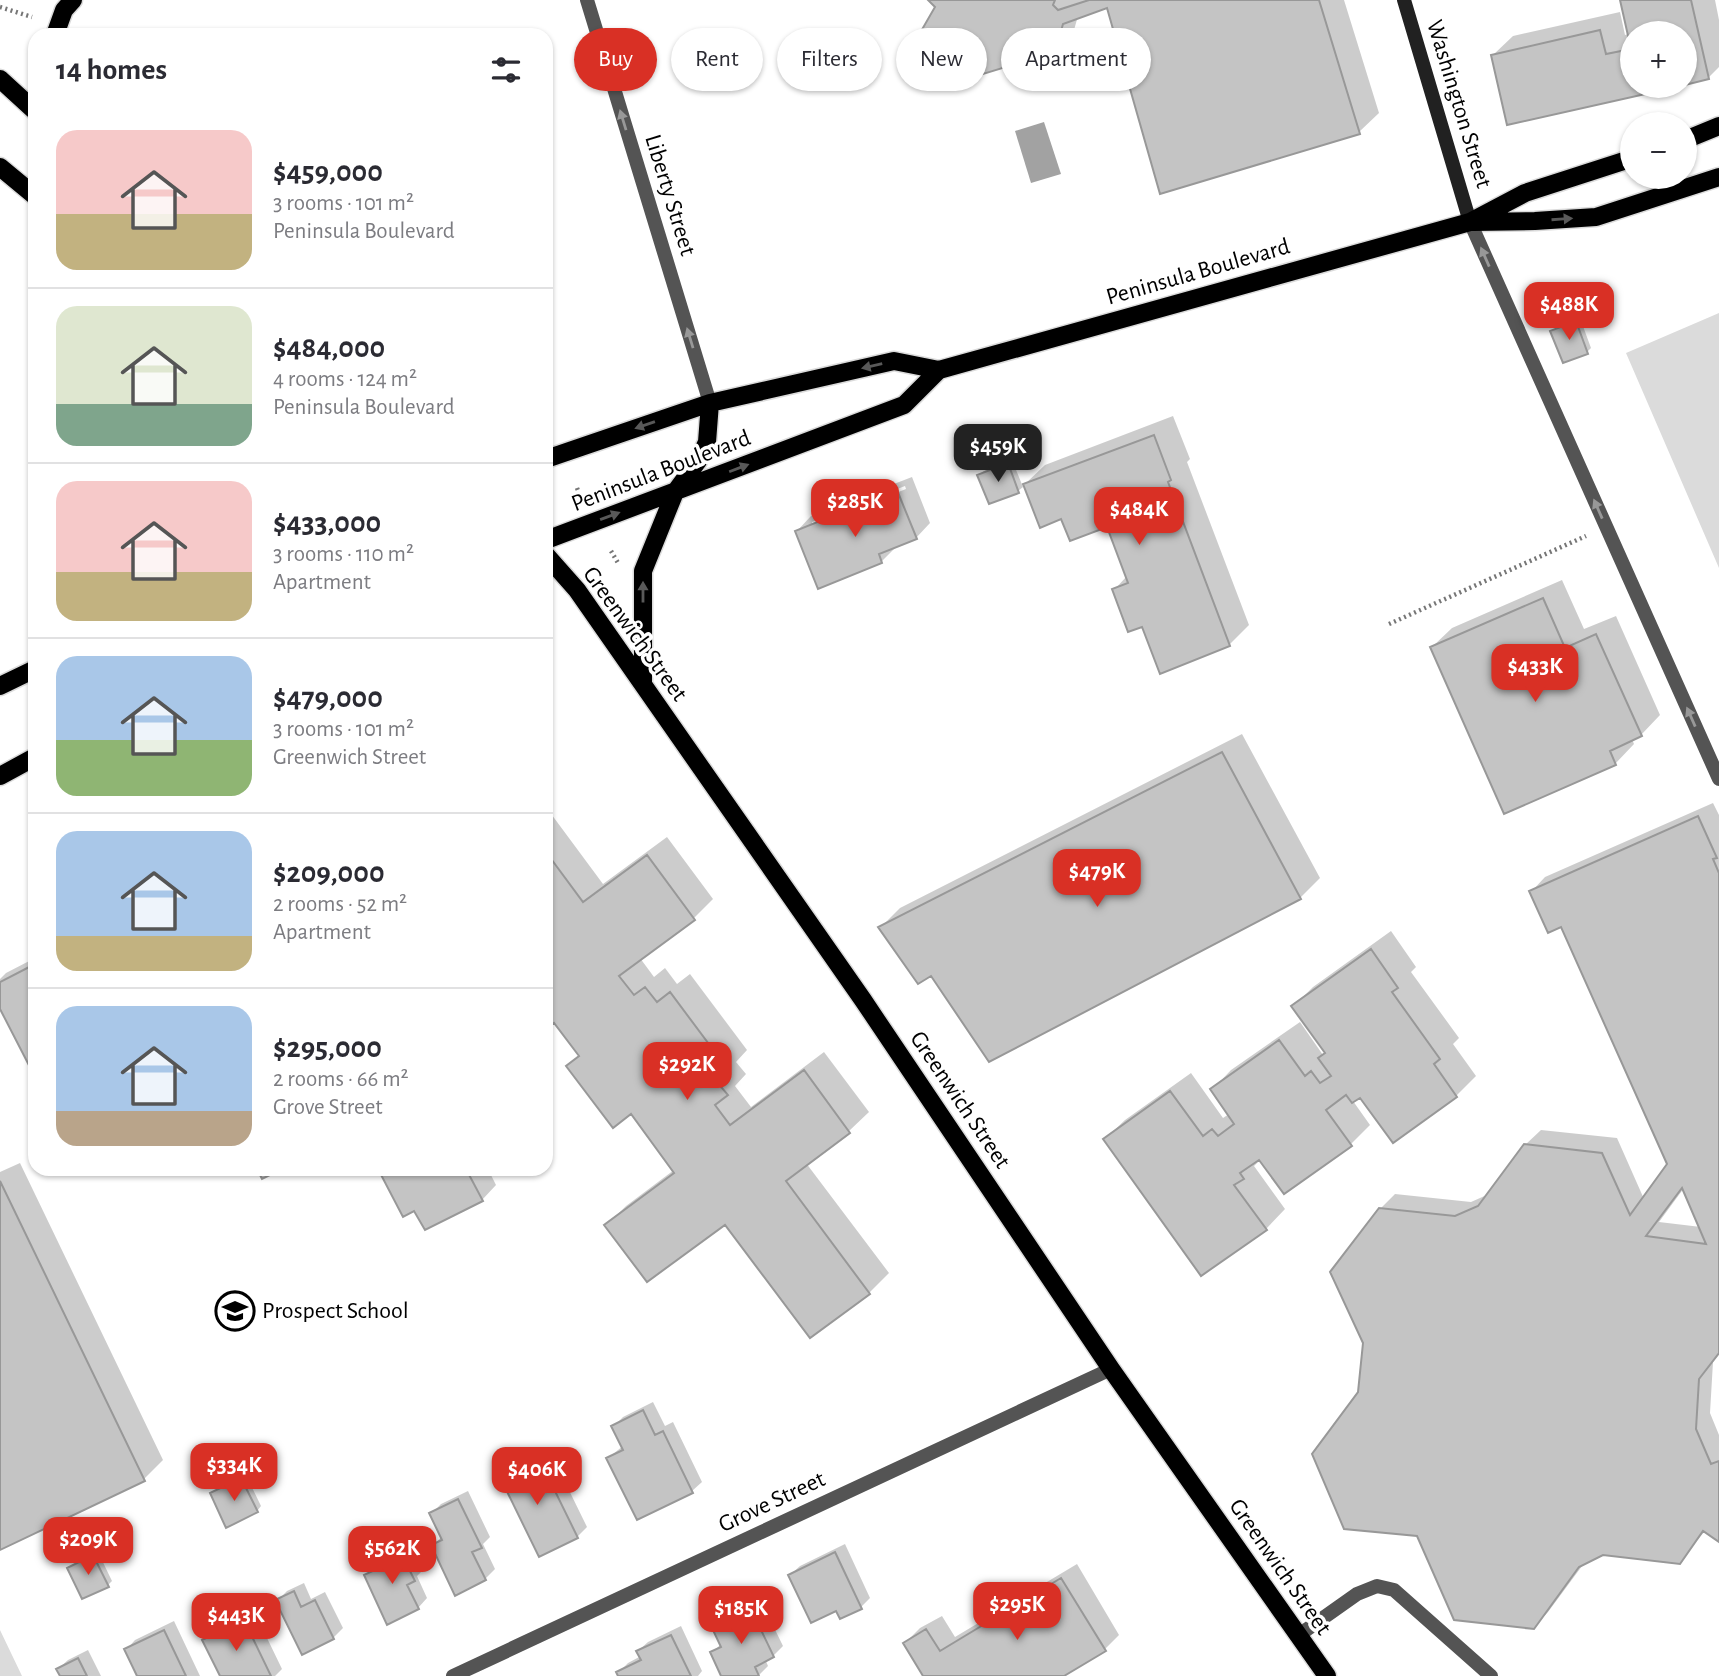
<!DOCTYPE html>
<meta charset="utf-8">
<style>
body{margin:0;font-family:"Alegreya Sans",sans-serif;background:#f7f7f7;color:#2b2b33;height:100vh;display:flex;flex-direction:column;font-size:26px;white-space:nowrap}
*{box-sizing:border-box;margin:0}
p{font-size:23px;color:#7c7c81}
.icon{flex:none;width:38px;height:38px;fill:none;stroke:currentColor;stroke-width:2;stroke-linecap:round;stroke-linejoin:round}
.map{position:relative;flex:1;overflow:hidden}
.side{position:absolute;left:28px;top:28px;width:525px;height:1148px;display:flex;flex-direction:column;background:#fff;border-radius:21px;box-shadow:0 2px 5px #0004}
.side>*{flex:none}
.hud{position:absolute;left:574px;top:28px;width:665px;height:63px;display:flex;gap:14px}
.fabs{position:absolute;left:1620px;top:21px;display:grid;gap:14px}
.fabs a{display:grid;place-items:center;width:77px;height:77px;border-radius:50%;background:#fff;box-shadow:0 2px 5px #0004;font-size:35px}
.price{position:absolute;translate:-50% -60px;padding:0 16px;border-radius:14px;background:#d93025;color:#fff;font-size:23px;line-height:46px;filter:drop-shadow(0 2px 4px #0008)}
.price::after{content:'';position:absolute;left:50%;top:42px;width:21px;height:16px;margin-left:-10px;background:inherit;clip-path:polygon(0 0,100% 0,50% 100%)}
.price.on{background:#222;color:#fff}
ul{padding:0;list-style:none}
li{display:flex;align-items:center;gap:21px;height:175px;padding:0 28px}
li+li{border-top:2px solid #e1e1e2}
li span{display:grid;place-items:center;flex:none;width:196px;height:140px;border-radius:21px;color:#555}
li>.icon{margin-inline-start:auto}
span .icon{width:84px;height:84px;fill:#fffc;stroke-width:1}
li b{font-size:30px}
h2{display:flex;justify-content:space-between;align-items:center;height:84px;padding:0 28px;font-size:30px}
.tag{padding:0 24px;border-radius:32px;background:#fff;box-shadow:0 2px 5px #0004;font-size:24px;line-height:63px}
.tag.on{background:#d93025;color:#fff}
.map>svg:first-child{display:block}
</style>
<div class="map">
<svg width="1719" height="1676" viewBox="0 0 1719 1676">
<rect width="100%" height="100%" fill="#fff"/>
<!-- green -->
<path fill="#dbdbdb" d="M 1719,313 L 1719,568 L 1626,353 Z
M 0,1630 L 22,1676 L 0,1676 Z"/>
<!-- water -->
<path fill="#a2a2a2" d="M 1044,122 L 1061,174 L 1031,183 L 1015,131 Z"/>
<!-- shadow -->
<path fill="#0003" fill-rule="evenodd" d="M 931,0 L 1344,0 L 1379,113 L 1359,132 L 1108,6 L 1078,16 L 1074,30 L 1054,50 L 937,6 Z
M 1621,0 L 1715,0 L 1719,20 L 1719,67 L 1708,78 L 1685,33 L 1633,33 L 1633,86 L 1673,86 L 1508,123 L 1493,55 L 1513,36 L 1620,12 L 1625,35 L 1629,34 Z
M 1580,318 L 1591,348 L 1587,352 L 1552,332 L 1557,327 Z
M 1173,416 L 1190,459 L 1187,462 L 1249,625 L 1229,645 L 1144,625 L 1114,590 L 1127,576 L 1108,525 L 1063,517 L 1025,484 L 1045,465 Z
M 1012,460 L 1023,487 L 1018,491 L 979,475 L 984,471 Z
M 912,477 L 930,523 L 916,538 L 896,547 L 881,562 L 797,531 L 811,516 ZM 905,486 L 906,489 L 812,526 L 812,522 Z
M 1562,580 L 1584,629 L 1616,616 L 1660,715 L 1641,735 L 1632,739 L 1634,744 L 1615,764 L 1432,647 L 1452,628 Z
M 1242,734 L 1320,878 L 1300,898 L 990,1060 L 932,974 L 881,927 L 900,908 Z
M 1713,803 L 1719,815 L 1719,1354 L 1713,1362 L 1710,1413 L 1719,1435 L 1719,1540 L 1705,1531 L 1679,1562 L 1603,1553 L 1585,1562 L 1548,1612 L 1533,1627 L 1360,1392 L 1380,1209 L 1395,1194 L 1471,1202 L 1489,1194 L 1525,1145 L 1541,1130 L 1617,1138 L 1644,1199 L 1669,1164 L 1561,925 L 1531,892 L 1545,877 ZM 1684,1188 L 1701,1227 L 1659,1222 Z
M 546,807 L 603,884 L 667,837 L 713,899 L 694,918 L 640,958 L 654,977 L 665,968 L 677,984 L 690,974 L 747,1050 L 736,1062 L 746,1074 L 735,1086 L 751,1107 L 824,1052 L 869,1112 L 849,1131 L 806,1163 L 889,1273 L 869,1293 L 811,1336 L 725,1222 L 607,1225 L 626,1206 L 674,1170 L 631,1112 L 568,1066 L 580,1054 L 554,1021 L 546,1027 Z
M 1391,931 L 1416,967 L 1411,972 L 1459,1038 L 1453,1044 L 1476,1076 L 1456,1096 L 1393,1141 L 1360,1095 L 1353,1101 L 1370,1125 L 1351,1144 L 1261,1159 L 1254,1166 L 1285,1209 L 1266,1229 L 1105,1139 L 1125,1120 L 1191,1073 L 1223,1118 L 1229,1114 L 1212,1090 L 1231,1070 L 1300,1022 L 1323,1055 L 1326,1052 L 1294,1006 L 1313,987 Z
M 35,958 L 35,1073 L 0,1005 L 0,979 L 6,973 Z
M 20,1163 L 163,1460 L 144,1479 L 0,1548 L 0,1172 Z
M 380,1169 L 488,1169 L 496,1185 L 482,1200 L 415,1208 Z
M 653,1402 L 665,1426 L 673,1422 L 702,1482 L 692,1491 L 608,1458 L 623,1446 L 613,1427 L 623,1417 Z
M 539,1447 L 557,1484 L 564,1480 L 587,1527 L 577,1537 L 499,1471 L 508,1462 Z
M 246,1475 L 261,1506 L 257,1511 L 212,1494 Z
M 468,1491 L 490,1537 L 483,1544 L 495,1569 L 485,1579 L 433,1546 L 442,1536 L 431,1514 L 441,1504 Z
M 408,1539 L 423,1570 L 417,1576 L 427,1598 L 418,1608 L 366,1576 L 379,1564 L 377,1559 L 387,1549 Z
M 845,1544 L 870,1598 L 861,1607 L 837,1609 L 790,1575 L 800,1566 Z
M 98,1552 L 112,1581 L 108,1585 L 69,1568 Z
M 1077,1564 L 1119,1635 L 1104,1650 L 1061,1676 L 925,1676 L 905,1643 L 920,1628 L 942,1616 L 955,1637 Z
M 304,1583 L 311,1599 L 325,1592 L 343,1628 L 333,1638 L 277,1601 L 287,1591 Z
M 761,1601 L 783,1646 L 773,1656 L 765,1659 L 768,1666 L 758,1676 L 723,1676 L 712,1653 L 721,1644 L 714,1628 L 724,1619 Z
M 254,1611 L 282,1669 L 275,1676 L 222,1676 L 205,1640 L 214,1631 Z
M 174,1621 L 200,1676 L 139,1676 L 126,1650 L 135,1640 Z
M 681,1626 L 702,1671 L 698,1676 L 620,1676 L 619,1672 L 628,1663 L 641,1656 L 638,1651 L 648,1642 Z
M 88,1650 L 101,1676 L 62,1676 L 58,1669 L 68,1660 Z"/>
<!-- building -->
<path fill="#c4c4c4" stroke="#989898" stroke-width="2" fill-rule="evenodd" d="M 928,0 L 1055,0 L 1053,5 L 1058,10 L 1089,0 L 1319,0 L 1360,134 L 1160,194 L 1107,8 L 1063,24 L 1055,52 L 970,78 L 920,33 L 935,7 Z
M 1620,0 L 1691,0 L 1709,79 L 1685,85 L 1685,33 L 1633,33 L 1633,86 L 1681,86 L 1507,125 L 1491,55 L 1600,30 L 1606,54 L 1631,49 Z
M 1576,321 L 1588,354 L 1563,363 L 1550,331 Z
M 1154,435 L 1171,480 L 1168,482 L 1230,646 L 1160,674 L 1142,627 L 1128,632 L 1112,589 L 1128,583 L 1107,527 L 1070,541 L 1061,519 L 1040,528 L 1023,484 Z
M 1008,463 L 1019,493 L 989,504 L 977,475 Z
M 897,490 L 917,539 L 879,554 L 882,563 L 818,589 L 795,531 Z
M 1543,598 L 1565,648 L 1596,634 L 1642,736 L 1610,751 L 1616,765 L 1504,814 L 1430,647 Z
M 1222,752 L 1301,899 L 989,1062 L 931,976 L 918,984 L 878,927 Z
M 1698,816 L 1717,858 L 1713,859 L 1719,873 L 1719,1353 L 1699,1379 L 1696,1429 L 1711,1464 L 1719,1461 L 1719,1542 L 1703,1531 L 1680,1564 L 1603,1555 L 1579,1567 L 1534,1629 L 1454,1620 L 1417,1536 L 1344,1529 L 1312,1454 L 1358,1392 L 1363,1343 L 1330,1272 L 1379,1208 L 1455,1216 L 1478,1206 L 1524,1144 L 1602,1153 L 1630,1215 L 1667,1164 L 1561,927 L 1548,933 L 1529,891 ZM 1682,1188 L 1706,1244 L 1646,1236 Z
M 546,852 L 583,902 L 647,855 L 695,920 L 619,976 L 634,995 L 645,987 L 657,1002 L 670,992 L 729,1071 L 716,1081 L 728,1095 L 715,1105 L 730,1125 L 804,1070 L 850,1133 L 786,1181 L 870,1294 L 810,1338 L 725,1225 L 647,1282 L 604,1225 L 674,1173 L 631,1114 L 613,1128 L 566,1066 L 579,1056 L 554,1023 L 546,1029 Z
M 1371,949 L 1398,988 L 1392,992 L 1440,1059 L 1434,1064 L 1457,1097 L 1393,1143 L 1360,1098 L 1352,1103 L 1346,1095 L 1326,1110 L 1352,1146 L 1284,1194 L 1259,1160 L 1240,1173 L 1244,1179 L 1234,1185 L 1267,1230 L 1201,1276 L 1103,1139 L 1170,1091 L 1203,1136 L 1212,1129 L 1218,1136 L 1234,1124 L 1210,1089 L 1279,1040 L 1305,1076 L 1311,1071 L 1320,1083 L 1331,1076 L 1318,1058 L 1325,1053 L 1291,1006 Z
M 35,964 L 35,1077 L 0,1009 L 0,982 Z
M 257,1169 L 282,1169 L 262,1179 Z
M 378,1169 L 466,1169 L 483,1201 L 425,1230 L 414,1211 L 403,1217 Z
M 0,1181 L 145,1481 L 0,1550 Z
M 643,1410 L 655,1435 L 663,1431 L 693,1493 L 637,1520 L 606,1458 L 623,1450 L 611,1426 Z
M 529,1455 L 547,1492 L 554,1489 L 578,1538 L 539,1557 L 497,1471 Z
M 241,1478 L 258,1512 L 226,1528 L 210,1493 Z
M 458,1499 L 482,1548 L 472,1552 L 486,1580 L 455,1596 L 431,1545 L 442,1540 L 429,1513 Z
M 398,1547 L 415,1581 L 407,1585 L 419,1609 L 387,1625 L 364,1575 L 379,1568 L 375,1558 Z
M 835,1552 L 862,1609 L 840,1619 L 836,1611 L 811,1623 L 788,1575 Z
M 93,1555 L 109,1587 L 82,1599 L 67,1568 Z
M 1061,1578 L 1106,1651 L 1064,1676 L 923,1676 L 903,1643 L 926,1629 L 940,1651 Z
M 294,1591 L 301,1607 L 315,1600 L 334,1639 L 302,1655 L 275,1600 Z
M 751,1609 L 774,1657 L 755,1667 L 759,1676 L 721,1676 L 710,1652 L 721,1647 L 712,1628 Z
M 244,1620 L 271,1676 L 220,1676 L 202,1640 Z
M 164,1630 L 186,1676 L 137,1676 L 124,1649 Z
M 671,1635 L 691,1676 L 618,1676 L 616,1672 L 641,1660 L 636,1651 Z
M 78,1658 L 87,1676 L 60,1676 L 56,1669 Z"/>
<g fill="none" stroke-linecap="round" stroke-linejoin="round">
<!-- primary casing -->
<g stroke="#dbdbdb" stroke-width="21">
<path id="primary" d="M 55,35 L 64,10 L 73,0
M 0,79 L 35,111
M 1685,140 L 1719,126
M 0,167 L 35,196
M 1473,222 L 1535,221 L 1596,217 L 1719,177
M 546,459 L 710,403 L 894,361 L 939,370 L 1470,222 L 1525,193 L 1633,158
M 546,540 L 904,405 L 939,370
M 546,555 L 577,590 L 863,1000 L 1111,1369 L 1327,1676
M 643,685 L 643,571 L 675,492 L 698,461 L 707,442 L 710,403
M 0,686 L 35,669
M 0,776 L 35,757"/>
</g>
<!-- path -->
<path stroke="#767676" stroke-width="4.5" stroke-dasharray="2 3.5" stroke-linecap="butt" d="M 0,7 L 32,17
M 577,488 L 581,498
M 611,551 L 618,563
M 1389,624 L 1586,536"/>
<!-- lane -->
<path stroke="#545454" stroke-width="14" d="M 1470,222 L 1719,779
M 1299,1635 L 1357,1594 L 1377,1586 L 1394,1590 L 1491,1676"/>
<!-- street -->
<path stroke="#545454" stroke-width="14" d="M 587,0 L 710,403
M 453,1676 L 1111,1369"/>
<!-- secondary -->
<path stroke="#212121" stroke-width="14" d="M 1404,0 L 1470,222"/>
<!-- primary -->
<use href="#primary" stroke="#000" stroke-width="18"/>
</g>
<!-- one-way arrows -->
<defs><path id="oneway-solid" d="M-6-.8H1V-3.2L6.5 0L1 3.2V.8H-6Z" transform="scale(1.75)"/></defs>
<g fill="#989898">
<use href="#oneway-solid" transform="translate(623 120) rotate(-107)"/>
<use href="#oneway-solid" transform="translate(1485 257) rotate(-114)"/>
<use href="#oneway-solid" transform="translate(690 338) rotate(-107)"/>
<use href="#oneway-solid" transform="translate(1598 509) rotate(-114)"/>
<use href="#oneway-solid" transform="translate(1691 717) rotate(-114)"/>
</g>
<g fill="#595959">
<use href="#oneway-solid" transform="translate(1562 219) rotate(-4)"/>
<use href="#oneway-solid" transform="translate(872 366) rotate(167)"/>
<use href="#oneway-solid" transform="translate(645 425) rotate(161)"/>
<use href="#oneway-solid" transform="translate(739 468) rotate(-21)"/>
<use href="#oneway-solid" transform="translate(610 516) rotate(-20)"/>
<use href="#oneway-solid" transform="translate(643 592) rotate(-90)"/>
</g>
<!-- icons -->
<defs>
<g id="school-ring" transform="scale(2.0125)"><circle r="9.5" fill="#fff" stroke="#000" stroke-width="1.5"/><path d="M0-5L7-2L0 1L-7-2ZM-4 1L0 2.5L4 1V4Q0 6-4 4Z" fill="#000"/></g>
</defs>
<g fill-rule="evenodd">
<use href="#school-ring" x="235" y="1311"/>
</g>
<g text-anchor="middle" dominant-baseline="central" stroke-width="7" stroke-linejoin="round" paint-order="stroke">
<!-- street labels -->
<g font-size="24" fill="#000" stroke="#fff">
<text transform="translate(1459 104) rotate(73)">Washington Street</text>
<text transform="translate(670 195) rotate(73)">Liberty Street</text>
<text transform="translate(1198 272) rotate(-16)">Peninsula Boulevard</text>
<text transform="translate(661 471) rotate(-21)">Peninsula Boulevard</text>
<text transform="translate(635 634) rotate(54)">Greenwich Street</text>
<text transform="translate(960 1100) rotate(56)">Greenwich Street</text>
<text transform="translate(772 1502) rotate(-25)">Grove Street</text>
<text transform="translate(1280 1567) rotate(55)">Greenwich Street</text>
</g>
<!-- poi labels -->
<g font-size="24" fill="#000" stroke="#fff" text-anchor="start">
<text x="262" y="1311">Prospect School</text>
</g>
</g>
</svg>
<div class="fabs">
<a>+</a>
<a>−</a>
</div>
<b class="price" style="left:1569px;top:342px">$488K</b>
<b class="price on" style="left:998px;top:484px">$459K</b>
<b class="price" style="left:855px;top:539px">$285K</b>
<b class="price" style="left:1139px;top:547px">$484K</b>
<b class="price" style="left:1535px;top:704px">$433K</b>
<b class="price" style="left:1097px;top:909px">$479K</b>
<b class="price" style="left:687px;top:1102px">$292K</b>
<b class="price" style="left:234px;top:1503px">$334K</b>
<b class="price" style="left:537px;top:1507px">$406K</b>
<b class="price" style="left:88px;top:1577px">$209K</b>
<b class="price" style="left:392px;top:1586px">$562K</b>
<b class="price" style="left:1017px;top:1642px">$295K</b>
<b class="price" style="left:741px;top:1646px">$185K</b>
<b class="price" style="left:236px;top:1653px">$443K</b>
<div class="hud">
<a class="tag on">Buy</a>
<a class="tag">Rent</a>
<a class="tag">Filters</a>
<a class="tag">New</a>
<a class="tag">Apartment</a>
</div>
<section class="side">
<h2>14 homes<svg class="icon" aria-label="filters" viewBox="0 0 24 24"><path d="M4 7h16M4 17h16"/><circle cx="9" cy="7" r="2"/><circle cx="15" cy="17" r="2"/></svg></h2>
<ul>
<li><span style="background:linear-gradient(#f6c9c9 60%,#c2b280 0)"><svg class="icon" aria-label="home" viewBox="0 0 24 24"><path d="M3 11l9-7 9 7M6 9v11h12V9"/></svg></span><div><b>$459,000</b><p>3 rooms · 101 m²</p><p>Peninsula Boulevard</p></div></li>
<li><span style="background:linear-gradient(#dfe7d0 70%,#7fa58c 0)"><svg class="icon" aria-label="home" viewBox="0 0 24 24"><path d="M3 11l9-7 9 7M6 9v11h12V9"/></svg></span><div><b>$484,000</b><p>4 rooms · 124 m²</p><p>Peninsula Boulevard</p></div></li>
<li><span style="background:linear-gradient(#f6c9c9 65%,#c2b280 0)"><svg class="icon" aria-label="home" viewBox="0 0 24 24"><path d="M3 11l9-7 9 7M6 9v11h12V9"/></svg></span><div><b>$433,000</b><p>3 rooms · 110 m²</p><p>Apartment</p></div></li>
<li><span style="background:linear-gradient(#a9c7e8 60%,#8fb573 0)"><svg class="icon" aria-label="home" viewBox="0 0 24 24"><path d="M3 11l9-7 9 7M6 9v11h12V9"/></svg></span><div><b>$479,000</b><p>3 rooms · 101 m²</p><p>Greenwich Street</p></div></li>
<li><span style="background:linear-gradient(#a9c7e8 75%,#c2b280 0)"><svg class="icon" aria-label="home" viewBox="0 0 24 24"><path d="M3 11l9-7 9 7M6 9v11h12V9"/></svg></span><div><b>$209,000</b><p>2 rooms · 52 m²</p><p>Apartment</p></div></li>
<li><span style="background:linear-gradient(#a9c7e8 75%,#b9a48a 0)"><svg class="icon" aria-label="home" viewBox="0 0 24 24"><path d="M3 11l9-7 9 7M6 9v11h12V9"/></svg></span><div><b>$295,000</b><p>2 rooms · 66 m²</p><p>Grove Street</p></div></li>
</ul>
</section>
</div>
